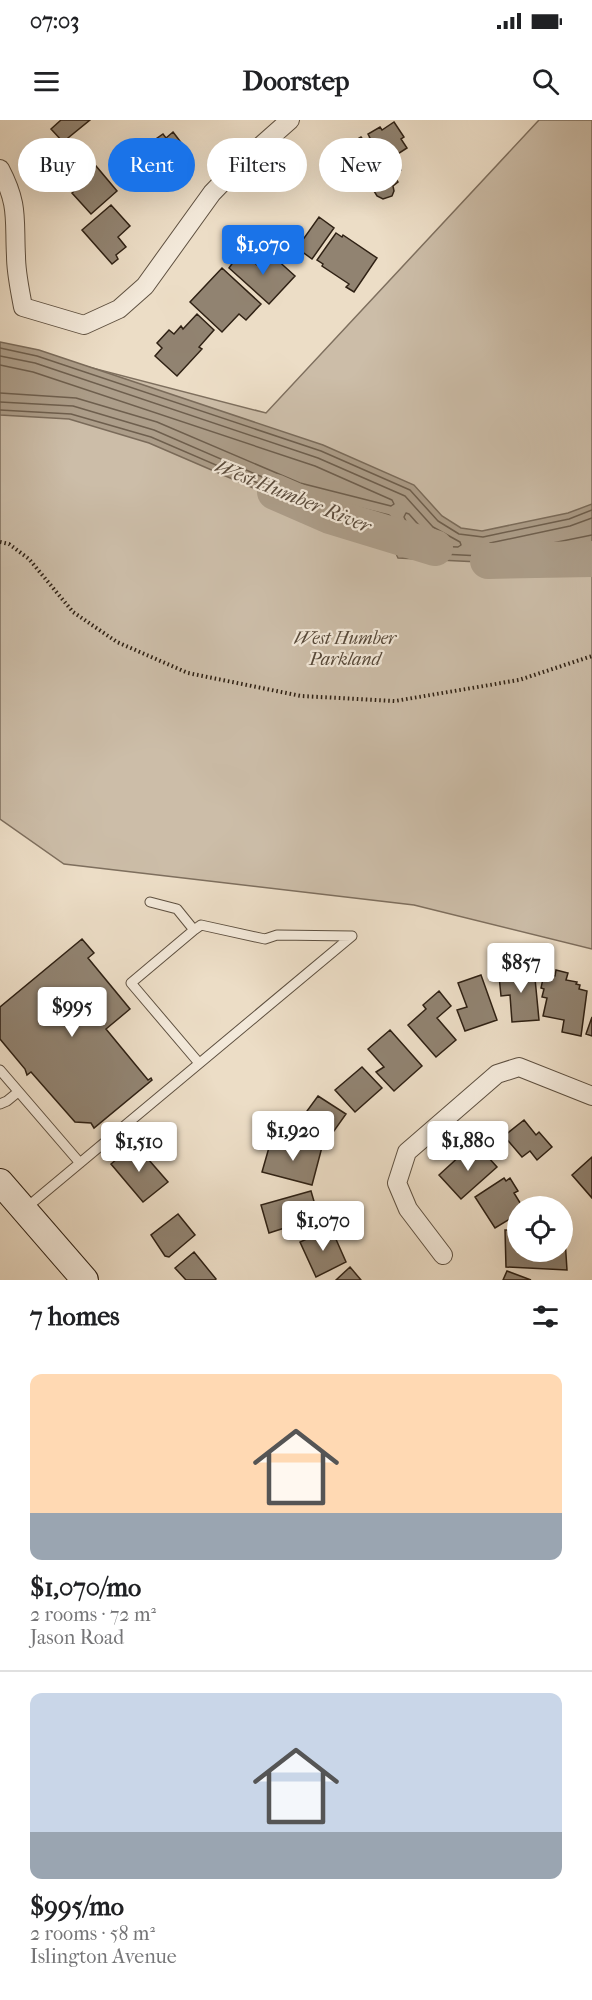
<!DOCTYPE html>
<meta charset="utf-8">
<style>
body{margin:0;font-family:"IM FELL French Canon",serif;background:#f2f2f2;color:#202124;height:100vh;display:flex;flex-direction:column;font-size:22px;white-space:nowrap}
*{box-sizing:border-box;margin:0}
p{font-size:20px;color:#757577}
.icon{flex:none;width:33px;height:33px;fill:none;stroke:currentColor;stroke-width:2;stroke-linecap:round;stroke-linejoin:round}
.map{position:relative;height:1160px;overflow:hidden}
.sheet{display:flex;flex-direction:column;background:#fff;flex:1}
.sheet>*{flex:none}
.top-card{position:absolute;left:18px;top:18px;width:556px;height:54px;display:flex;gap:12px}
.buttons{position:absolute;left:507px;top:1076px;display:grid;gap:12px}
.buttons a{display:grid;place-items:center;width:66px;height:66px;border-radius:50%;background:#fff;box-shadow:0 6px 24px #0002;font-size:30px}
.price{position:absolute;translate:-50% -51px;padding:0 14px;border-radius:6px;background:#fff;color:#222;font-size:20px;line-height:39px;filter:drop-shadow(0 2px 3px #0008)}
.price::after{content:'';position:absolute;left:50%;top:36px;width:18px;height:14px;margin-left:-9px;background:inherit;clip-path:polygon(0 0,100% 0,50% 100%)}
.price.current{background:#1a73e8;color:#fff}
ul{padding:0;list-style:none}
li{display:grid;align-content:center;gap:12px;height:318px;padding:0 30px}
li+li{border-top:2px solid #e0e0e0}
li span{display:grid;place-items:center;height:186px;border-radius:12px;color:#555}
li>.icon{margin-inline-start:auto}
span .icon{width:108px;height:108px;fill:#fffc;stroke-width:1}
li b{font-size:26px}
h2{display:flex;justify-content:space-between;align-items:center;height:72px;padding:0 30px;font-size:26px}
.pill{padding:0 21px;border-radius:27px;background:#fff;box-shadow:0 6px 24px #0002;font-size:21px;line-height:54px}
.pill.current{background:#1a73e8;color:#fff}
.status{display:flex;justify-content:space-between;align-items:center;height:42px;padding:0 30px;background:#fff;direction:ltr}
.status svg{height:16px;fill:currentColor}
header{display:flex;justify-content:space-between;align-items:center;height:78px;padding:0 30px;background:#fff;font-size:27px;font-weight:700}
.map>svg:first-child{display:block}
</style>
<div class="status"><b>07:03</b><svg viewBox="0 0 49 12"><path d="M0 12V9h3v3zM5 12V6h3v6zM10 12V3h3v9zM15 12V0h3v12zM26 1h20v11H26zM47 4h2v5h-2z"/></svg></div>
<header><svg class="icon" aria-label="menu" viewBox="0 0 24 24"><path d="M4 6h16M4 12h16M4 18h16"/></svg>Doorstep<svg class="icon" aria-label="search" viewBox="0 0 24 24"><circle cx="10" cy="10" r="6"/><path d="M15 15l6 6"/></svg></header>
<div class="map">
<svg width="592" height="1160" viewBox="0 0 592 1160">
<rect width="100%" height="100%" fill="#ecddc6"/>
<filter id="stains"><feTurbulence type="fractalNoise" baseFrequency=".00333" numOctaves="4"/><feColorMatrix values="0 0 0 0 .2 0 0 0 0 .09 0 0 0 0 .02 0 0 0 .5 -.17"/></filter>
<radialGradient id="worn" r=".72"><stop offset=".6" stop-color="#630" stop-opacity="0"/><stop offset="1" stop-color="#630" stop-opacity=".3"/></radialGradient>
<!-- green -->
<path fill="#ccbda8" stroke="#7e6f5e" stroke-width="1.5" d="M 539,0 L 592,0 L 592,829 L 414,785 L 64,744 L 0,699 L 0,224 L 266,293 Z"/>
<!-- water -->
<path fill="#ac9d89" stroke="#7a6b5a" stroke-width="1.5" d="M 0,222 L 39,230 L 323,325 L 414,365 L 442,396 L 461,408 L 482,411 L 568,393 L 592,384 L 592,428 L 519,444 L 398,438 L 384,407 L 293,385 L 149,323 L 69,299 L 0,295 Z"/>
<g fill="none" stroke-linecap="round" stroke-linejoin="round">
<!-- shore -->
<path stroke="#6e5f4e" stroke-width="1.5" d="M 0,228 L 37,236 L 321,331 L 410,370 L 438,401 L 459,414 L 483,417 L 569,399 L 592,390
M 0,236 L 35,243 L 318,338 L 405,376 L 433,407 L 460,422 L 461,425 L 458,427 L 408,425 L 396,401 L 389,395 L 297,372 L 154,310 L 73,286 L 0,282
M 0,245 L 33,252 L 315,346 L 392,380 L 394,384 L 391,386 L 300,363 L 157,302 L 76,278 L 0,273
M 0,290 L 71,294 L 151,317 L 295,379 L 386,402 L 390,405 L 403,432 L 518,438 L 592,422
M 406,393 L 409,394 L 425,412 L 425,416 L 413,415 L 404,397 Z
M 592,398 L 570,406 L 490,423 L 488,426 L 491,429 L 518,430 L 592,415"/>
<!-- river -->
<path stroke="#ac9d89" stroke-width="36" d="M 275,372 L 330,396 L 435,428
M 488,441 L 592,439"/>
</g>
<!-- building -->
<path fill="#918371" stroke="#2f2114" stroke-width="1.5" d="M 61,0 L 90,0 L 63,22 L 51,9 Z
M 394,2 L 404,17 L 401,19 L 407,28 L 393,37 L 401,50 L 394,55 L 398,62 L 393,66 L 394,71 L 392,76 L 383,79 L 377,76 L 360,48 L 353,52 L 340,29 L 361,17 L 364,21 L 370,18 L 368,14 L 380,7 L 382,10 Z
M 173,12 L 189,33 L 180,41 L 185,47 L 163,64 L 142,37 L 157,26 L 153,21 L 163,14 L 166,18 Z
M 75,21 L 117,71 L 91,94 L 72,73 L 85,62 L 77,53 L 70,59 L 61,48 L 66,44 L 59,35 Z
M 111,85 L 130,106 L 118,117 L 126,127 L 116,135 L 118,139 L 112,144 L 82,110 Z
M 319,97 L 334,108 L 312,139 L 297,128 Z
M 336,113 L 342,117 L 343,115 L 377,138 L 354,172 L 346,167 L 349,164 L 322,146 L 323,144 L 317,140 Z
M 244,132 L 257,145 L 261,140 L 267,145 L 274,137 L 295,156 L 269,184 L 229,148 L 239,134 L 240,136 Z
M 222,148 L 261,184 L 246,200 L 239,194 L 222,212 L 190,182 Z
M 197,194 L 214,210 L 199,227 L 202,229 L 177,256 L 155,236 L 162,228 L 157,223 L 169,210 L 174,214 L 181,206 L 183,209 Z
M 82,819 L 94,833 L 88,838 L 130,889 L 106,909 L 148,960 L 151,958 L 152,960 L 94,1008 L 91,1003 L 75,1002 L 31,952 L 27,955 L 25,949 L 0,919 L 0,887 Z
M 534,848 L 539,900 L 512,902 L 510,875 L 501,876 L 499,856 L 509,855 L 509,850 Z
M 556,850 L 568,853 L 566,860 L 577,862 L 576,864 L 580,865 L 579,869 L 587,871 L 581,916 L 562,912 L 564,900 L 543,896 L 547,878 L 542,877 L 544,869 L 541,868 L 544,854 L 555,856 Z
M 481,855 L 497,900 L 465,911 L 457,890 L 467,887 L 458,863 Z
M 439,871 L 451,886 L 437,898 L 456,920 L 436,937 L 408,905 L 426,889 L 423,885 Z
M 592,897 L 592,916 L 586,914 Z
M 390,910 L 422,946 L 394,971 L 376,952 L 384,947 L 368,929 Z
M 362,947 L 382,968 L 355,992 L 335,970 Z
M 318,976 L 346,994 L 324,1025 L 296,1006 Z
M 524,1000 L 536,1015 L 539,1012 L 552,1027 L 537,1040 L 530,1031 L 522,1037 L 504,1016 Z
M 292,1021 L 322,1027 L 312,1065 L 262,1052 L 270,1024 L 288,1029 Z
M 135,1024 L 168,1062 L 143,1082 L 111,1044 Z
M 478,1026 L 497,1047 L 461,1079 L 439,1055 L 462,1034 L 466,1037 Z
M 592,1037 L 592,1078 L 572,1055 Z
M 504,1058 L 506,1061 L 510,1058 L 518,1071 L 514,1073 L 522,1086 L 518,1086 L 518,1094 L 495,1108 L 475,1077 Z
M 311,1071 L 322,1109 L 301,1115 L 297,1104 L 269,1113 L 261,1085 Z
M 178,1094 L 195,1115 L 169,1137 L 165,1136 L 151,1115 Z
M 331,1108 L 346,1142 L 316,1157 L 300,1122 Z
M 505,1110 L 518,1110 L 518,1131 L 562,1131 L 562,1119 L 565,1119 L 567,1150 L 506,1147 Z
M 194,1132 L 216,1159 L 215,1160 L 186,1160 L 175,1148 Z
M 350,1147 L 361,1160 L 336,1160 Z
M 507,1151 L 531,1160 L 503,1160 Z"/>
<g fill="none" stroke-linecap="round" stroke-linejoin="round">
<!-- lane casing -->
<g stroke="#5e5040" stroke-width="11">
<path id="lane" d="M 150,782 L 177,789 L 194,810 L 201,805 L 265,819 L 277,815 L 352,816
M 194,810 L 131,863 L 199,943
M 0,950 L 80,1043
M 0,984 L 7,981 L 18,972
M 26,1088 L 352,816"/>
</g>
<!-- street casing -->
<g stroke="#5e5040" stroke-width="20">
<path id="street" d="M 0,49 C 19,85 14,99 16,136 C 16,153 20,170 23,187 L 84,205 L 119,189 L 145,166 L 212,73 L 237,47 L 290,0
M 443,1135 L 408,1089 L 397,1063 L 407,1032 L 497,954 L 519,947 L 592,976"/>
</g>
<!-- secondary casing -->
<g stroke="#2f2114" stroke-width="28">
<path id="secondary" d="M 0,1062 L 85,1160"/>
</g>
<!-- path -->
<path stroke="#2f2114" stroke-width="4" stroke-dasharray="1.5 3" stroke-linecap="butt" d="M 0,422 L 9,424 L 29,439 L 73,492 L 117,522 L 188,553 L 301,576 L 395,581 L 519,560 L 592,536"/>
<!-- lane -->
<use href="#lane" stroke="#f3e9da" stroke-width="9"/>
<!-- street -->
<use href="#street" stroke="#f3e9da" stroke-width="18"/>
<!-- secondary -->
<use href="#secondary" stroke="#f3e9da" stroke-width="26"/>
</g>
<g text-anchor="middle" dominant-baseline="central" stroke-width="4.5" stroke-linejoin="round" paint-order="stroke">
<!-- park labels -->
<g font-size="18" font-style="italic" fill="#564839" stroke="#f3e9da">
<text x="345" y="518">West Humber<tspan x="345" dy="21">Parkland</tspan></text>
</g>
<!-- water labels -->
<g font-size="20" font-style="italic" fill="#5b4c3d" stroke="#f3e9da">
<text transform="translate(293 376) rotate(22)">West Humber River</text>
</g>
</g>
<rect width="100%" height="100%" filter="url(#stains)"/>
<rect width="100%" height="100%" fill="url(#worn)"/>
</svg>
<div class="buttons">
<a><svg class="icon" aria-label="locate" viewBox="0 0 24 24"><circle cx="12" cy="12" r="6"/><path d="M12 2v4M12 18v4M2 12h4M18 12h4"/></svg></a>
</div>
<b class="price current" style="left:263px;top:156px">$1,070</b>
<b class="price" style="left:521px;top:874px">$857</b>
<b class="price" style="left:72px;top:918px">$995</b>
<b class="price" style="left:293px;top:1042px">$1,920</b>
<b class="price" style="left:468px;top:1052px">$1,880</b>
<b class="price" style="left:139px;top:1053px">$1,510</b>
<b class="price" style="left:323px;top:1132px">$1,070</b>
<div class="top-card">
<a class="pill">Buy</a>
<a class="pill current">Rent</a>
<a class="pill">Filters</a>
<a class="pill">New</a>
</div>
</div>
<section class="sheet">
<h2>7 homes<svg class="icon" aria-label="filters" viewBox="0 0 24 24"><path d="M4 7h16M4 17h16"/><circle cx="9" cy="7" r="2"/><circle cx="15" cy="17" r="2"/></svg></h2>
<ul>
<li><span style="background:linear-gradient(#ffd9b3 75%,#9aa5b1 0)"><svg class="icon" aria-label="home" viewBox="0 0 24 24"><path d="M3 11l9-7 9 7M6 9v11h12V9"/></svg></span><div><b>$1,070/mo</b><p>2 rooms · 72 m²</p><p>Jason Road</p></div></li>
<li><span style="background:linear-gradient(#c9d6e8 75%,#9aa5b1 0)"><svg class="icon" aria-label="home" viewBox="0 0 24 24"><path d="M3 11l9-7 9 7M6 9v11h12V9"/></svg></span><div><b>$995/mo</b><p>2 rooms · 58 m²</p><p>Islington Avenue</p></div></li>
</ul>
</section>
